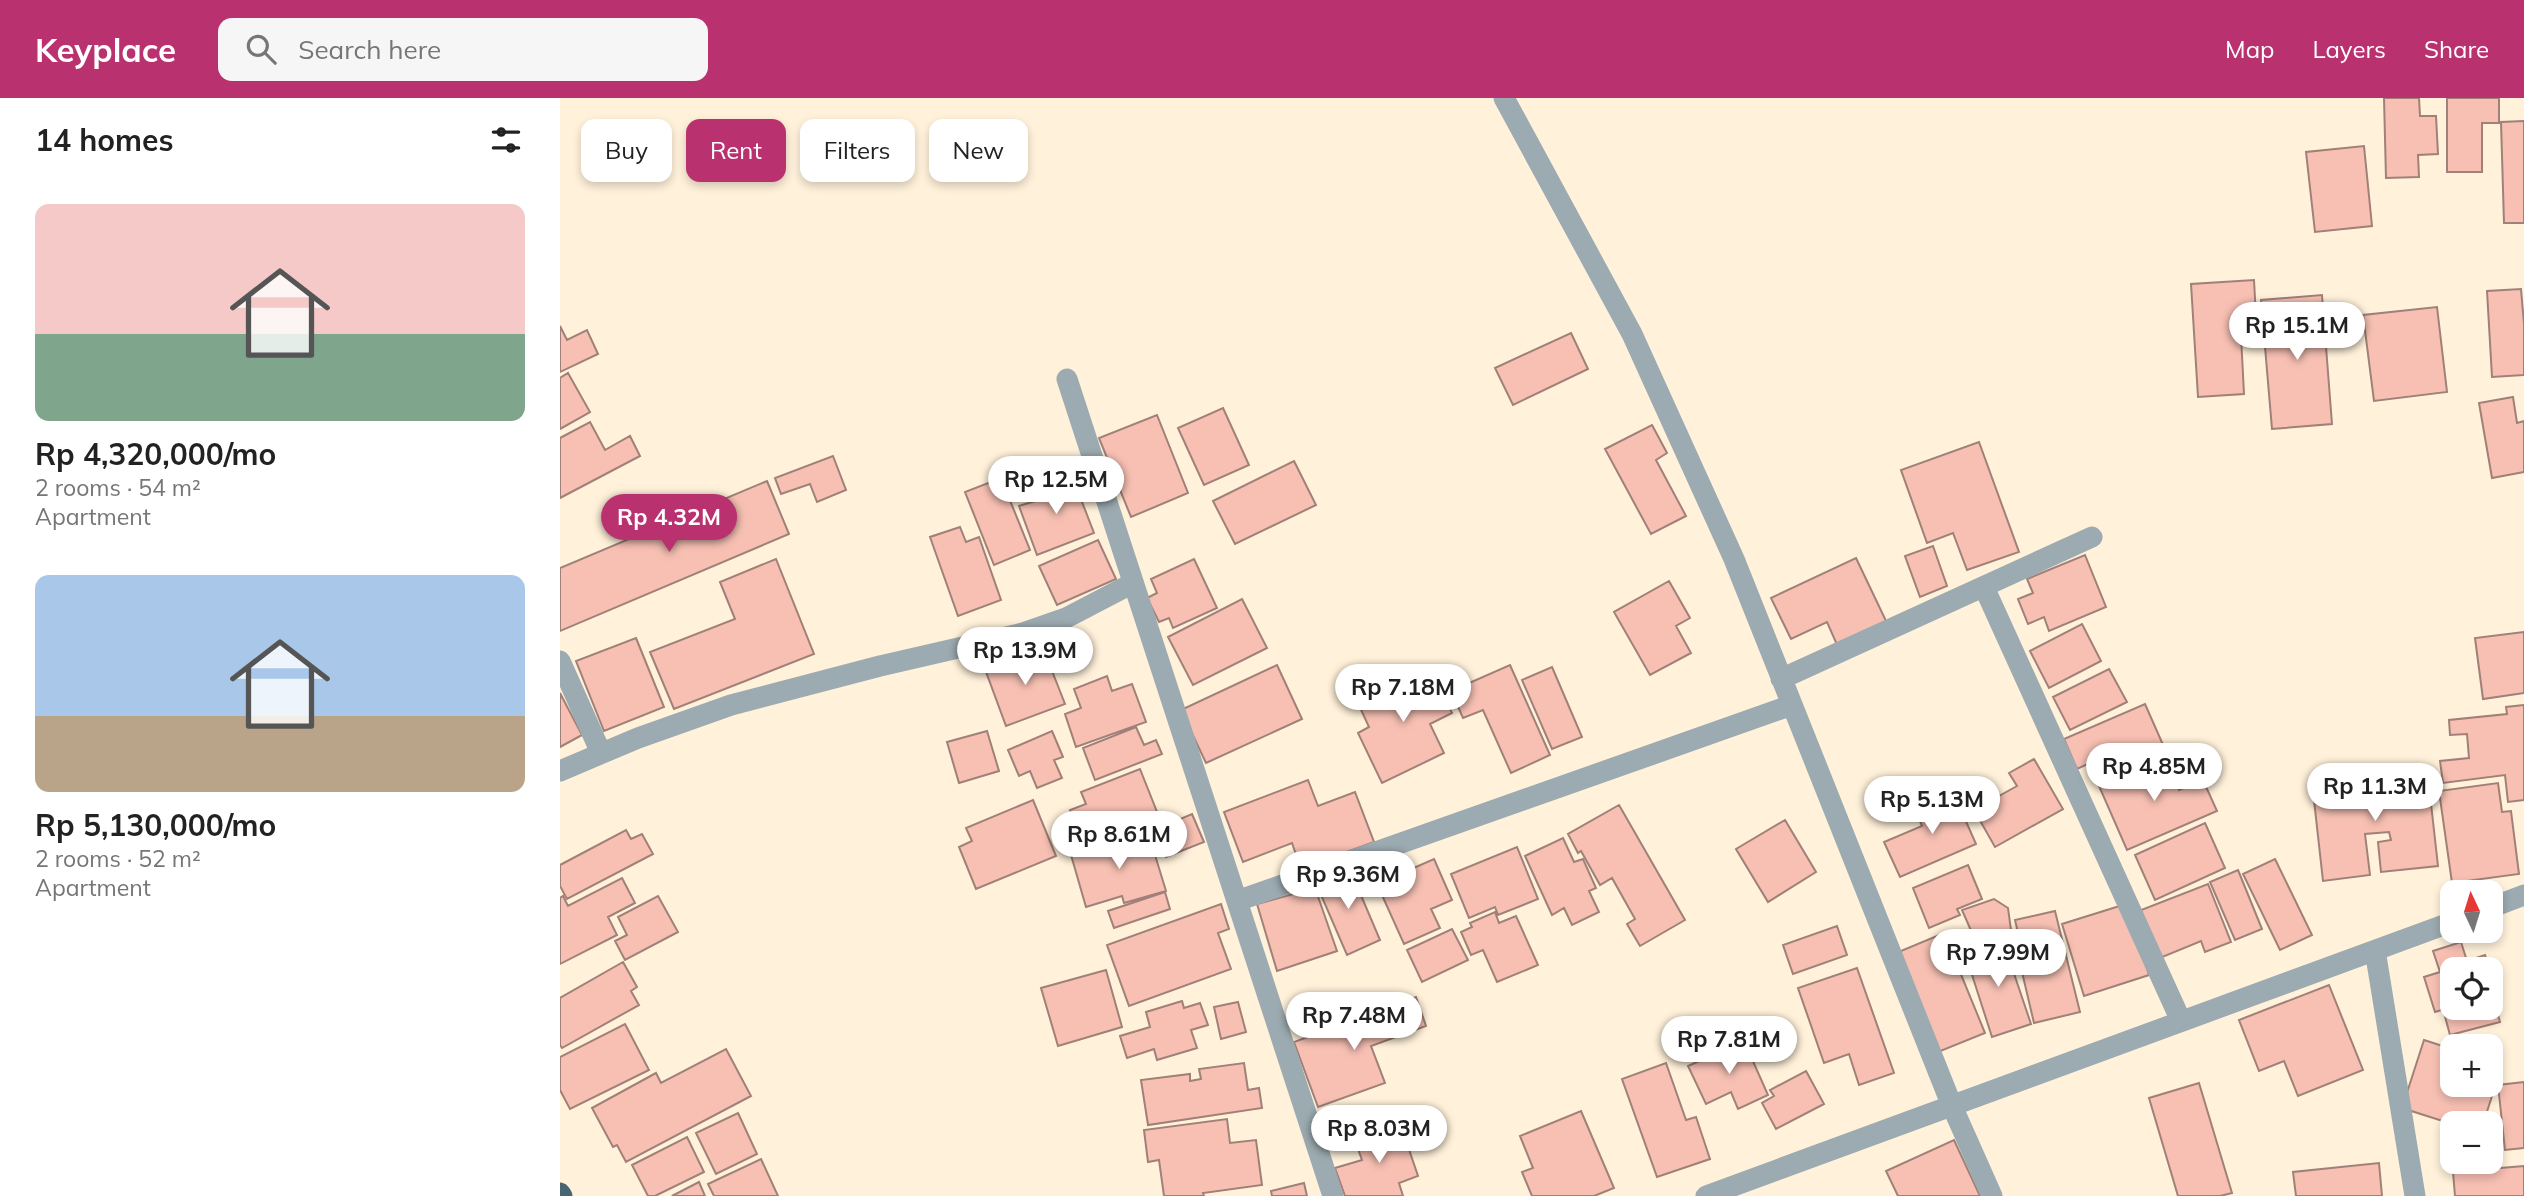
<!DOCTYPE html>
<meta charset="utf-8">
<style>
body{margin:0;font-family:Mulish,sans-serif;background:#f6f6f6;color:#222;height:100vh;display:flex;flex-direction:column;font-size:26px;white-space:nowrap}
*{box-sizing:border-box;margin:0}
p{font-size:23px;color:#767676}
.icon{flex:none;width:38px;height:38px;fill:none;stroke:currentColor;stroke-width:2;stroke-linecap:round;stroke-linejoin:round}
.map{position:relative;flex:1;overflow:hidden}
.drawer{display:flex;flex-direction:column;background:#fff;width:560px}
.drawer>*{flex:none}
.top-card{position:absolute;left:21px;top:21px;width:665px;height:63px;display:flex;gap:14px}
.needle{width:46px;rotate:356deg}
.tools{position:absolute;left:1880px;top:782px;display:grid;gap:14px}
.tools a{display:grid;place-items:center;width:63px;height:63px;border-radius:14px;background:#fff;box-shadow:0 4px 10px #0003;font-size:35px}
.price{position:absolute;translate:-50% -60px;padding:0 16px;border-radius:24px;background:#fff;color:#222;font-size:23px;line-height:46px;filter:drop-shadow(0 2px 4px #0008)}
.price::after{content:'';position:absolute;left:50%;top:42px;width:21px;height:16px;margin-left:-10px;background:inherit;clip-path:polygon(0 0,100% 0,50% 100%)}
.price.selected{background:#b9316f;color:#fff}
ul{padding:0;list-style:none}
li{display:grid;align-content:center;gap:14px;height:371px;padding:0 35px}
li span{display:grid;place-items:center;height:217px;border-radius:14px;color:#555}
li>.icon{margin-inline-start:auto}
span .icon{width:126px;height:126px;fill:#fffc;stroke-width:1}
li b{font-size:30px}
h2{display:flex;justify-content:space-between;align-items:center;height:84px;padding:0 35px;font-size:30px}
.chip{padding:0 24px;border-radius:14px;background:#fff;box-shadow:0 4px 10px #0003;font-size:24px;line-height:63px}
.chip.selected{background:#b9316f;color:#fff}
header{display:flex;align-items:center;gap:42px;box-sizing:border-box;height:98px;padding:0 35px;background:#b9316f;color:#fff}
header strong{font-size:33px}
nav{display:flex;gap:38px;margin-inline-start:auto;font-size:24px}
.search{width:490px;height:63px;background:#f6f6f6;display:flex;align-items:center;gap:18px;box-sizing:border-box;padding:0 24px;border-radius:14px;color:#767676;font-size:26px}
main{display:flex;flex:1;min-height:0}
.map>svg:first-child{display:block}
</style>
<header>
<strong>Keyplace</strong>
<div class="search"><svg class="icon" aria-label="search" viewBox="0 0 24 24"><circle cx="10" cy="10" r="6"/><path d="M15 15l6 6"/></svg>Search here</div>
<nav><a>Map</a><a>Layers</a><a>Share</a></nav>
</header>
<main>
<section class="drawer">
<h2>14 homes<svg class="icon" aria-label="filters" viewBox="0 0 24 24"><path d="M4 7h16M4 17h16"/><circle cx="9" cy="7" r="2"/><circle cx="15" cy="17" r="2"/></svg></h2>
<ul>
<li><span style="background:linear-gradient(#f6c9c9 60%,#7fa58c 0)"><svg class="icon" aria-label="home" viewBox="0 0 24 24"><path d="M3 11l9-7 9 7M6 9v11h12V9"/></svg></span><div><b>Rp 4,320,000/mo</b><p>2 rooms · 54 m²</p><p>Apartment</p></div></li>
<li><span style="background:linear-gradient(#a9c7e8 65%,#b9a48a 0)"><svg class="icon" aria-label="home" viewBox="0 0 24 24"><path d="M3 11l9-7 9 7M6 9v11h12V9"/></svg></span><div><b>Rp 5,130,000/mo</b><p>2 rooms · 52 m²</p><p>Apartment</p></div></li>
</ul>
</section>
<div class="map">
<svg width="1964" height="1098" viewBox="0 0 1964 1098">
<rect width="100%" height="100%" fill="#fff1da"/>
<!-- building -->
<path fill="#f7c0b3" stroke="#a08078" stroke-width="2" d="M 1824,0 L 1859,0 L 1860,18 L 1876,18 L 1878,56 L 1858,57 L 1859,79 L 1826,80 Z
M 1887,0 L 1939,0 L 1939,25 L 1922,25 L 1922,74 L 1887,74 Z
M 1964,23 L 1964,125 L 1944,125 L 1941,24 Z
M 1804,48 L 1812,128 L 1755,134 L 1746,54 Z
M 1694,182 L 1697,237 L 1681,238 L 1684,296 L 1638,299 L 1631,186 Z
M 1961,191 L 1964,226 L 1964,277 L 1932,279 L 1927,193 Z
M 1762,197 L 1772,326 L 1712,331 L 1701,202 Z
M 1877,209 L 1887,294 L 1814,303 L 1803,217 Z
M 0,228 L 7,242 L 27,232 L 38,256 L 0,274 Z
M 1011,235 L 1028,271 L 953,307 L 935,270 Z
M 8,275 L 30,314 L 0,331 L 0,280 Z
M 1953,299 L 1957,325 L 1964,323 L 1964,374 L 1932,380 L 1919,305 Z
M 663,310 L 689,367 L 644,387 L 618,330 Z
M 597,317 L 628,395 L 571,419 L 539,340 Z
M 30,324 L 45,352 L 70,338 L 80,358 L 0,400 L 0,340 Z
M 1092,327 L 1107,355 L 1096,362 L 1126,418 L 1091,436 L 1045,351 Z
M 1419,344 L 1459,454 L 1407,472 L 1393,435 L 1367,445 L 1341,372 Z
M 273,358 L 286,392 L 257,404 L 250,386 L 221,396 L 215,380 Z
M 734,363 L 756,407 L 675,446 L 653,403 Z
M 512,378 L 534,435 L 477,457 L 459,408 L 475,403 L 471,393 Z
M 441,380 L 470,452 L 434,467 L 405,394 Z
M 207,383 L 229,436 L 0,533 L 0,470 Z
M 400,429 L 406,444 L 419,439 L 441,502 L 398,518 L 370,439 Z
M 538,442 L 556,481 L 497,507 L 479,468 Z
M 1373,448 L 1387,488 L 1360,499 L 1345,458 Z
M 1525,457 L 1546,509 L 1489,533 L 1484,519 L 1468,526 L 1458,501 L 1473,495 L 1467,481 Z
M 1296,460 L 1327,525 L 1278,549 L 1267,524 L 1231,541 L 1211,500 Z
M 216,461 L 254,556 L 114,611 L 90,554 L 175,521 L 160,484 Z
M 634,461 L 657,510 L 613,530 L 609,520 L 599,524 L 587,500 L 597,495 L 591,481 Z
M 1109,483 L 1130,520 L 1116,528 L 1131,555 L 1090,577 L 1054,514 Z
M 682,501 L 707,550 L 633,587 L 608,539 Z
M 1522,526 L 1541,563 L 1489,590 L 1470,553 Z
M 1964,534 L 1964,595 L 1923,601 L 1915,540 Z
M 76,540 L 104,609 L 44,633 L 16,563 Z
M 483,550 L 505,606 L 446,628 L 425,571 Z
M 717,567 L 742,621 L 646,665 L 621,612 Z
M 950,567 L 990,657 L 951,675 L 923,612 L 903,620 L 891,593 Z
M 869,568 L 892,615 L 870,626 L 884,655 L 822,685 L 798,635 L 809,629 L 797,603 Z
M 992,569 L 1022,639 L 992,651 L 962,582 Z
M 1549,571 L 1567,604 L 1510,632 L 1493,599 Z
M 547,578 L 552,593 L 572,586 L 586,624 L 516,649 L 505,616 L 521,610 L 514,591 Z
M 0,595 L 22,637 L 0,649 Z
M 1585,606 L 1604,649 L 1547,674 L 1541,660 L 1517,671 L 1504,641 Z
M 1964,607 L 1964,702 L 1948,704 L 1945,677 L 1883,685 L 1880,663 L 1909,660 L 1907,636 L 1890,637 L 1889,622 L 1947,616 L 1946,609 Z
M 576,629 L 584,647 L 596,642 L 602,656 L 535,682 L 523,650 Z
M 427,633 L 439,673 L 399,685 L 387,644 Z
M 492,633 L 503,659 L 494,662 L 502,680 L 477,690 L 470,673 L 459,678 L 448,652 Z
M 1604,659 L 1619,692 L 1643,682 L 1657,713 L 1567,752 L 1539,688 Z
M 1474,661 L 1503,711 L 1435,749 L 1414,712 L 1457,688 L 1449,675 Z
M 1867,670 L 1878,768 L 1821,774 L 1818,744 L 1831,742 L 1829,734 L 1805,736 L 1810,777 L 1763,783 L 1752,684 Z
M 580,671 L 599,719 L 523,747 L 510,712 L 526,706 L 521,694 Z
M 748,682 L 758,708 L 795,694 L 814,744 L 741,771 L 732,745 L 683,764 L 664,714 Z
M 1938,685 L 1942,714 L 1951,713 L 1959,776 L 1892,785 L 1879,693 Z
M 1393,694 L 1416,746 L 1340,779 L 1324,744 L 1362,728 L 1355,711 Z
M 473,702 L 496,758 L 416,791 L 399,749 L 412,743 L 406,730 Z
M 1059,707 L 1125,822 L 1080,848 L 1067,826 L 1075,821 L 1052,780 L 1040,787 L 1021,753 L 1018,755 L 1008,736 Z
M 632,716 L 644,744 L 606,759 L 594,732 Z
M 1225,722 L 1256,774 L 1208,804 L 1176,751 Z
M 1645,725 L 1665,770 L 1595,802 L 1575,757 Z
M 66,732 L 71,741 L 82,736 L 93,756 L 7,801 L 0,788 L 0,767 Z
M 588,734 L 606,793 L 564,805 L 562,798 L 526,809 L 511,757 Z
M 1003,740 L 1014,764 L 1023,761 L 1036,790 L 1029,793 L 1039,814 L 1012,827 L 1004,810 L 992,817 L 965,758 Z
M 957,749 L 978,801 L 938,817 L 935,809 L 909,820 L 891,776 Z
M 874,761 L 892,802 L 871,811 L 880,830 L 844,846 L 817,786 Z
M 1715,761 L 1752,837 L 1720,852 L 1683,776 Z
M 1408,767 L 1422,801 L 1397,811 L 1400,817 L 1369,830 L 1353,790 Z
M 789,769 L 820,842 L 787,857 L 755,783 Z
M 1678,772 L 1702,831 L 1675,842 L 1650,784 Z
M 62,780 L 75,805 L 48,819 L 57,837 L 0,866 L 0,800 L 3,798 L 8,808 Z
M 1648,786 L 1671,844 L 1645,854 L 1641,843 L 1595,862 L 1576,814 Z
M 755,790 L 777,853 L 717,873 L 697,806 Z
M 605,794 L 610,811 L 554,830 L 548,813 Z
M 98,798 L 118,834 L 65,862 L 55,843 L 67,837 L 58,819 Z
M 1434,801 L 1448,810 L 1451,832 L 1416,844 L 1402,812 Z
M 661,806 L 669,831 L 658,835 L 671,871 L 569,908 L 547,847 Z
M 1566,806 L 1589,877 L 1524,898 L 1502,826 Z
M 1495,813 L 1520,914 L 1474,925 L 1458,857 L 1463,856 L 1455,822 Z
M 935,814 L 939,825 L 956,818 L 978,867 L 937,884 L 923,852 L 911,857 L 901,834 L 912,829 L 910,825 Z
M 1277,828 L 1287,857 L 1233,876 L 1223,847 Z
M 892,831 L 908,862 L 862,884 L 847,852 Z
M 1384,835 L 1425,935 L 1378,954 L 1336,855 Z
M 1443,843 L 1471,926 L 1432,939 L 1405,855 Z
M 1901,844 L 1907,863 L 1925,857 L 1930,872 L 1892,872 L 1892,909 L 1875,914 L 1864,879 L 1880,874 L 1873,853 Z
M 63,864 L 77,889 L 71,893 L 79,907 L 2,950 L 0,947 L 0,900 Z
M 1297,870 L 1334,975 L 1299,987 L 1289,956 L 1264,965 L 1238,890 Z
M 546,872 L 562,929 L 498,948 L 481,890 Z
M 1769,887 L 1803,972 L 1738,998 L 1724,963 L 1699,973 L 1679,922 Z
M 856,899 L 866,928 L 811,948 L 825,985 L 758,1009 L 734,944 Z
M 1934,902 L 1940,924 L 1890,937 L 1884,915 L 1904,910 L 1930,910 L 1930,903 Z
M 622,903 L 624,910 L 640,905 L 648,927 L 631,932 L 637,950 L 597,962 L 594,951 L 567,960 L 560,938 L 590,929 L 586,914 Z
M 678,904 L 686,934 L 661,941 L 654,909 Z
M 65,926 L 89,972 L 10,1011 L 0,992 L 0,959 Z
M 1864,942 L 1892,951 L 1892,987 L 1930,987 L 1930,963 L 1942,967 L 1923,1026 L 1892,1026 L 1842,1010 Z
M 1184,943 L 1208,997 L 1178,1011 L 1171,994 L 1146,1006 L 1128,968 Z
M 166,951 L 191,998 L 66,1064 L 57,1047 L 53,1049 L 32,1010 L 96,975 L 101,985 Z
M 684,965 L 688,992 L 699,990 L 702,1010 L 588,1027 L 581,982 L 630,976 L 630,983 L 641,981 L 639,971 Z
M 1106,965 L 1126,1022 L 1136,1019 L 1150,1061 L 1097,1079 L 1062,981 Z
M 1246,973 L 1264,1006 L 1216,1031 L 1202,1005 L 1214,998 L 1210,992 Z
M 1964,984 L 1964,1050 L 1945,1052 L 1938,987 Z
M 1639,985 L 1672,1095 L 1660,1098 L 1618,1098 L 1589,1000 Z
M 1021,1013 L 1054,1090 L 1034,1098 L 972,1098 L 962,1074 L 973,1070 L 960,1038 Z
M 178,1015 L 197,1056 L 156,1076 L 136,1035 Z
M 667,1021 L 670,1045 L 696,1042 L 702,1087 L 643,1095 L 644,1098 L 604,1098 L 599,1062 L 588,1064 L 584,1032 Z
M 840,1025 L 858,1078 L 839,1085 L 843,1098 L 785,1098 L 775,1070 L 802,1062 L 794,1040 Z
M 127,1039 L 144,1074 L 95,1098 L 88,1098 L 72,1067 Z
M 1394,1042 L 1420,1098 L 1338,1098 L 1326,1073 Z
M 201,1061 L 218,1098 L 154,1098 L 148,1086 Z
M 1819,1065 L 1822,1098 L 1736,1098 L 1733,1074 Z
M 1964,1068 L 1964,1098 L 1895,1098 L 1893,1074 Z
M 139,1084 L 145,1098 L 112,1098 Z
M 744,1085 L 747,1098 L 712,1098 L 711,1093 Z"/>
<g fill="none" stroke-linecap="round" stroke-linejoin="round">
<!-- minor -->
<path stroke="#9cabb1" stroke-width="21" d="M 944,0 L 1072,236 L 1174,461 L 1392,1008 L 1432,1098
M 507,281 L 773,1098
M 1424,489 L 1621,923
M 0,563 L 41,655
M 1221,581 L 1532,439
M 0,673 L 78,640 L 171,607 L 320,568 L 463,535 L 506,520 L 573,485
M 677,803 L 1232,607
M 1930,810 L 1964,797
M 1815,852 L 1855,1098
M 1146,1098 L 1892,824"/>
<!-- trunk -->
<path stroke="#486671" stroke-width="21" d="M 0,1095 L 2,1098"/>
</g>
</svg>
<div class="tools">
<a><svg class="needle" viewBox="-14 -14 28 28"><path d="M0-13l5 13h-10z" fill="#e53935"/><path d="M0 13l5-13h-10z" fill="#767676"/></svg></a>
<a><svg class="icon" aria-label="locate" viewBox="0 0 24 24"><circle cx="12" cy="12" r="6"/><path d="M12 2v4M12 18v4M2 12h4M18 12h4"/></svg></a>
<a>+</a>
<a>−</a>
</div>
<b class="price" style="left:1737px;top:264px">Rp 15.1M</b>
<b class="price" style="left:496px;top:418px">Rp 12.5M</b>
<b class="price selected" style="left:109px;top:456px">Rp 4.32M</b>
<b class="price" style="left:465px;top:589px">Rp 13.9M</b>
<b class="price" style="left:843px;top:626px">Rp 7.18M</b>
<b class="price" style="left:1594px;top:705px">Rp 4.85M</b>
<b class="price" style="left:1815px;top:725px">Rp 11.3M</b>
<b class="price" style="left:1372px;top:738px">Rp 5.13M</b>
<b class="price" style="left:559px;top:773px">Rp 8.61M</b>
<b class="price" style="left:788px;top:813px">Rp 9.36M</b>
<b class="price" style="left:1438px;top:891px">Rp 7.99M</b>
<b class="price" style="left:794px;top:954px">Rp 7.48M</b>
<b class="price" style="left:1169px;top:978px">Rp 7.81M</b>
<b class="price" style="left:819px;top:1067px">Rp 8.03M</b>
<div class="top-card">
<a class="chip">Buy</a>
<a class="chip selected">Rent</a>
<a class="chip">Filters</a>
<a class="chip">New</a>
</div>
</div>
</main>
